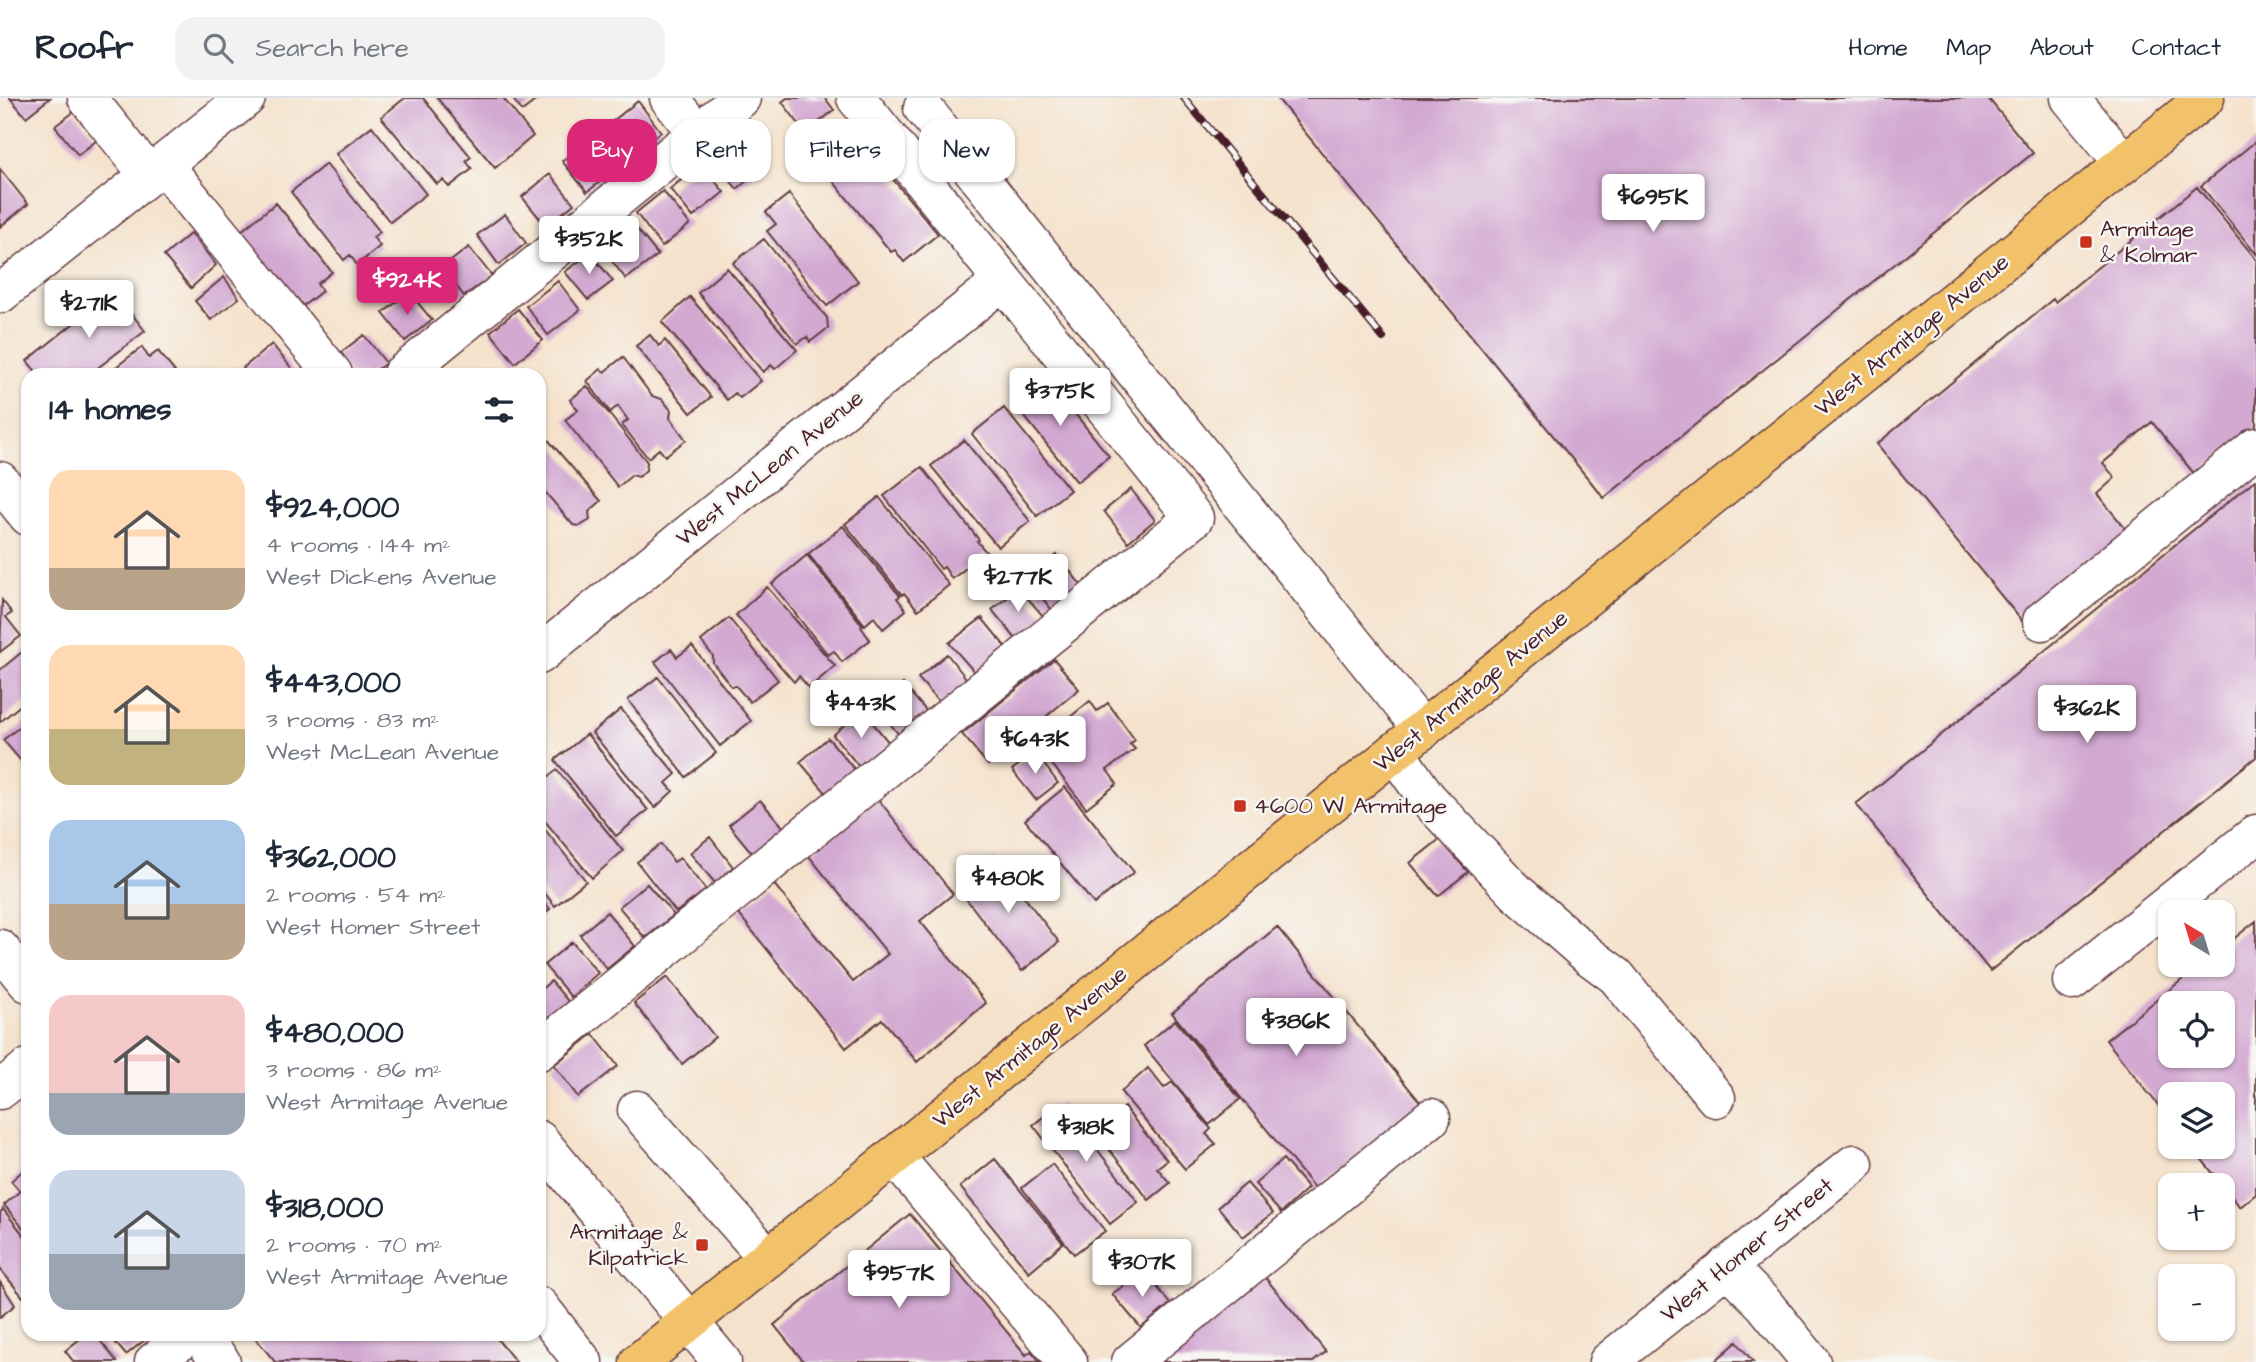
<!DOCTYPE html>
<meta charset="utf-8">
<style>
body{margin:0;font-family:"Architects Daughter",sans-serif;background:#f2f2f3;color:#1f2937;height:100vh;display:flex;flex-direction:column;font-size:26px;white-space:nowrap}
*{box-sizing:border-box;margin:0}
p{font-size:23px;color:#747a83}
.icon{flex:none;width:38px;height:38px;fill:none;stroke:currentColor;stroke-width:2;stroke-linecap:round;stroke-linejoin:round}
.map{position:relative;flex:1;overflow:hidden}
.side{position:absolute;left:21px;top:270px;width:525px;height:973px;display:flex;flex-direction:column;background:#fff;border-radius:21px;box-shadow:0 2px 5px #0004}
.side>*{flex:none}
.top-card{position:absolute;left:567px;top:21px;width:665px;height:63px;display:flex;gap:14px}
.needle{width:46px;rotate:322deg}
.controls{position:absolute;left:2158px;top:802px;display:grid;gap:14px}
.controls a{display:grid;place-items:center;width:77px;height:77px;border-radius:14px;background:#fff;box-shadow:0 2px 5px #0004;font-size:35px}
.price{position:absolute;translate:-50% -60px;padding:0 16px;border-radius:7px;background:#fff;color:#222;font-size:23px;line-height:46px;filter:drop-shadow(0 2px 4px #0008)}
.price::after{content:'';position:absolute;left:50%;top:42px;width:21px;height:16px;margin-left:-10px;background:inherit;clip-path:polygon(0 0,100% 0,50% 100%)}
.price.active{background:#db2777;color:#fff}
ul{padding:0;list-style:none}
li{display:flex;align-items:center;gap:21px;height:175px;padding:0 28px}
li span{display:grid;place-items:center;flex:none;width:196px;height:140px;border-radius:21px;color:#555}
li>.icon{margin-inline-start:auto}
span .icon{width:84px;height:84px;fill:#fffc;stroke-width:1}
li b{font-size:30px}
h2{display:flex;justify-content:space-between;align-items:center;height:84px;padding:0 28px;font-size:30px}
.tag{padding:0 24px;border-radius:21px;background:#fff;box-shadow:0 2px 5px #0004;font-size:24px;line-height:63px}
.tag.active{background:#db2777;color:#fff}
header{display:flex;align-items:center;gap:42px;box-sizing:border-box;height:98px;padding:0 35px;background:#fff;border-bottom:2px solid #e0e1e3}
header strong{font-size:33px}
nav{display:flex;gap:38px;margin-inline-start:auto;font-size:24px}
.search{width:490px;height:63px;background:#f2f2f3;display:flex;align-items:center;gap:18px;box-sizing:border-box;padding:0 24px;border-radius:21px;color:#747a83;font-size:26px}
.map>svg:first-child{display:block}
</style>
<header>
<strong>Roofr</strong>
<div class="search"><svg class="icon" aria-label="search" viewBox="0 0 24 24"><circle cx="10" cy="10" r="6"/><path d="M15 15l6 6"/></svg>Search here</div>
<nav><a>Home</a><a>Map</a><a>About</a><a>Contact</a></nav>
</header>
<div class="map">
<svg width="2256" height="1264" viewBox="0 0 2256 1264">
<rect width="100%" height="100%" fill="#f6f6f2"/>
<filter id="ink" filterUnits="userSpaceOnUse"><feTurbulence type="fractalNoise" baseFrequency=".0143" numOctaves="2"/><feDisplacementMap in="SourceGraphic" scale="14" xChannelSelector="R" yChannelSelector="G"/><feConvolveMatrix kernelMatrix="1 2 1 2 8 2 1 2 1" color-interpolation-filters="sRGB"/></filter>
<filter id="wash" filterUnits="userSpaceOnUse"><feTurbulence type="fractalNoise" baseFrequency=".00686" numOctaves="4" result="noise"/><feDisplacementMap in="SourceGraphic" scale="28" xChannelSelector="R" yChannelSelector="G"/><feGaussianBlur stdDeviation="1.57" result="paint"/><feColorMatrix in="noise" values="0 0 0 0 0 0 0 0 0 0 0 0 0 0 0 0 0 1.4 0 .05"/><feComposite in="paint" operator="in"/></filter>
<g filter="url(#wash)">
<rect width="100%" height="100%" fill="#f5e2cc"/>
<g id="blocks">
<!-- building -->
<path fill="#d3a9d2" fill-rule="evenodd" d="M 10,0 L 50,0 L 26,19 Z
M 405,0 L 423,0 L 471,59 L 466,63 L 472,71 L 449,89 L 443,82 L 437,86 L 381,19 Z
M 437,0 L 503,0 L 533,38 L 495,70 Z
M 512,0 L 539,0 L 522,13 Z
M 787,0 L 825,0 L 834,12 L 806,35 L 782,4 Z
M 1277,0 L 1988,0 L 2033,55 L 1604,400 Z
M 638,3 L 661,34 L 632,56 L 608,27 Z
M 74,14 L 97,42 L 78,57 L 55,28 Z
M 372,28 L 426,96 L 390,124 L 336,56 Z
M 738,32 L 766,67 L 737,91 L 709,55 Z
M 593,37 L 619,69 L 587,94 L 562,63 Z
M 2256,43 L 2256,156 L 2201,88 Z
M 869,52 L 938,136 L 904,164 L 895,152 L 891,154 L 832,82 Z
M 326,66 L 380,134 L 373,139 L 380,148 L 357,167 L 350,157 L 344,162 L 291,94 Z
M 701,66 L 724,94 L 693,119 L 670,91 Z
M 0,71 L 28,106 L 0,129 Z
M 550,76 L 574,106 L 546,128 L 522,99 Z
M 2197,89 L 2256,161 L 2256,330 L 2196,378 L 2152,324 L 2103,365 L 2115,380 L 2097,396 L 2130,436 L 2022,523 L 1877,346 L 2053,201 L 2055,204 Z
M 663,93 L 690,126 L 662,149 L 636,115 Z
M 789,96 L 858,183 L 827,208 L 767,133 L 776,126 L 766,114 Z
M 276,105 L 332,174 L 317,186 L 322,193 L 303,208 L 297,200 L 294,202 L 240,134 Z
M 505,116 L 526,145 L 499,167 L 477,137 Z
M 629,121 L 658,157 L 626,181 L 598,145 Z
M 191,135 L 216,167 L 191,190 L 164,158 Z
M 764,141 L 827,220 L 828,230 L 810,244 L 807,239 L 797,246 L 733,165 Z
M 469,149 L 492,178 L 464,198 L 442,170 Z
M 590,155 L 613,183 L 588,202 L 565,174 Z
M 727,170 L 797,252 L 775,271 L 771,267 L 763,274 L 698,195 Z
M 224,179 L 239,200 L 211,222 L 195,203 Z
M 558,183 L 580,212 L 548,237 L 526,208 Z
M 114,193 L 145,233 L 90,276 L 38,276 L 27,263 Z
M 409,194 L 432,222 L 405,243 L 383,215 Z
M 690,199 L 761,283 L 740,300 L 735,295 L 727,302 L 662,224 Z
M 518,211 L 543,242 L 515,265 L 490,234 Z
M 364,237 L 386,265 L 371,276 L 350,276 L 336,258 Z
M 650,237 L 659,248 L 665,242 L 711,299 L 691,315 L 636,248 Z
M 272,246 L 296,276 L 248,276 L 243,270 Z
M 142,249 L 149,260 L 158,253 L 175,274 L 171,276 L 107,276 Z
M 623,259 L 652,298 L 662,301 L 671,312 L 670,320 L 686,342 L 665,358 L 659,351 L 648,360 L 622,327 L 628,322 L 618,308 L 610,314 L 587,283 L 601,271 L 604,274 Z
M 1044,277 L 1109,358 L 1077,384 L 1012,303 Z
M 587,288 L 647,364 L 646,372 L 639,379 L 632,377 L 618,389 L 565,322 L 578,312 L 570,302 Z
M 1004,310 L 1070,392 L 1037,418 L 972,336 Z
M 544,337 L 601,403 L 589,414 L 590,422 L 580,428 L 573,427 L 539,387 L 539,341 Z
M 964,342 L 1030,423 L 998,449 L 931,368 Z
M 922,369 L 979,442 L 977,443 L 986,454 L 952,481 L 944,469 L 941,471 L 884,398 Z
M 2256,381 L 2256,659 L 1990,873 L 1856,706 Z
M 1131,391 L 1155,422 L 1128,444 L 1104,413 Z
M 879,399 L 949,487 L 918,512 L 904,495 L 902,497 L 845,426 Z
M 843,428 L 900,498 L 897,500 L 906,512 L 883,531 L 874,519 L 865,527 L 808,456 Z
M 807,457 L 863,528 L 861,529 L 870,542 L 842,564 L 834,553 L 828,557 L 772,486 Z
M 1057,457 L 1082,488 L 1052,512 L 1026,480 Z
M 767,489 L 835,568 L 809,590 L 799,578 L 794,584 L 736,517 Z
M 1019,490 L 1044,519 L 1016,541 L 992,512 Z
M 2,502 L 12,515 L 6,519 L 21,538 L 0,554 Z
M 729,520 L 778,582 L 750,604 L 736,588 L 731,588 L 713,565 L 713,558 L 701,543 Z
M 982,520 L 1009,553 L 978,578 L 949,545 Z
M 692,548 L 751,623 L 720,648 L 655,564 L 671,551 L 677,559 Z
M 28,549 L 28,601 L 0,624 L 0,572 Z
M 947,556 L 969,584 L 941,606 L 918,580 Z
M 1054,561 L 1079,591 L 988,667 L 962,636 Z
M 658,579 L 716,655 L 686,679 L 628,602 Z
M 903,586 L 928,615 L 900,638 L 876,608 Z
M 1090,603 L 1097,613 L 1108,605 L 1135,642 L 1130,646 L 1135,651 L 1107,672 L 1117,686 L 1086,710 L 1048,661 L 1079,636 L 1069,620 Z
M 621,611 L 676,676 L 666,685 L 673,693 L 655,710 L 592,635 Z
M 862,612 L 890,646 L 861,671 L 833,637 Z
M 28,622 L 28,671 L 3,642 Z
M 587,636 L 648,712 L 616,738 L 555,662 Z
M 828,640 L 855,672 L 827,696 L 800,664 Z
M 1035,654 L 1058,685 L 1036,702 L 1012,672 Z
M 557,672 L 623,753 L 592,780 L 539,716 L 539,686 Z
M 1065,689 L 1134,774 L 1094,806 L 1025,722 Z
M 878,701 L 953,796 L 920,823 L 986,905 L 917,964 L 882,921 L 846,950 L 737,814 L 773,785 L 853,884 L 888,856 L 808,757 Z
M 760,702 L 784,730 L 753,756 L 729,727 Z
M 539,724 L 586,783 L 555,808 L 539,788 Z
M 710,739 L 733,769 L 715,785 L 690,755 Z
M 1440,741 L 1468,774 L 1438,798 L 1410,765 Z
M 661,746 L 674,764 L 680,760 L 706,792 L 676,814 L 637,764 Z
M 994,760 L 1059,844 L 1022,873 L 957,789 Z
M 647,786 L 674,817 L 645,840 L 619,809 Z
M 539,797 L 550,811 L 539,821 Z
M 607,814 L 635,848 L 607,871 L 580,837 Z
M 2256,823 L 2256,1096 L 2240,1109 L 2191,1048 L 2222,1048 L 2222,996 L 2170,996 L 2170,1022 L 2106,942 L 2202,866 L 2222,866 L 2222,850 ZM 2170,905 L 2222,905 L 2222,957 L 2170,957 Z
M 1277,829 L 1421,1005 L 1315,1091 L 1172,915 Z
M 572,844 L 598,875 L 571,899 L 544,867 Z
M 667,879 L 715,939 L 682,966 L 634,905 Z
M 551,883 L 573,909 L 539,937 L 539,893 Z
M 1175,922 L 1240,1001 L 1209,1027 L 1144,948 Z
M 593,936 L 618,968 L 578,999 L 554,967 Z
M 1148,970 L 1164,990 L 1172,984 L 1211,1031 L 1206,1036 L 1216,1046 L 1185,1071 L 1121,994 Z
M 1061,1005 L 1138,1104 L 1110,1126 L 1033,1027 Z
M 1124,1009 L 1167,1062 L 1157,1070 L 1170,1085 L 1149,1102 L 1094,1032 Z
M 995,1061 L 1063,1145 L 1029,1174 L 960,1089 Z
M 1283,1061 L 1308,1090 L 1281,1115 L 1255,1086 Z
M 1052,1066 L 1105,1133 L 1074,1156 L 1022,1090 Z
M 26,1070 L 28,1072 L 28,1136 L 4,1107 L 20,1093 L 11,1083 Z
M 1247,1085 L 1273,1115 L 1243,1139 L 1218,1109 Z
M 3,1111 L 28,1142 L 28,1195 L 23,1199 L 0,1171 L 0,1115 Z
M 910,1116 L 1026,1257 L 1031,1253 L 1041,1264 L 804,1264 L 774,1227 Z
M 1259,1172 L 1326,1254 L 1313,1264 L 1147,1264 Z
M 1145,1173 L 1170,1206 L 1141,1230 L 1112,1196 Z
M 0,1184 L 15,1207 L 0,1219 Z
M 86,1236 L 95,1236 L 117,1264 L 74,1264 L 65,1253 Z
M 108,1236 L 152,1236 L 126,1257 Z
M 252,1236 L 493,1236 L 516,1264 L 275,1264 Z
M 1737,1244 L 1753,1264 L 1714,1264 Z"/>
</g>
</g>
<g filter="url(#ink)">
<use href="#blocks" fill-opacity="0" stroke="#643c43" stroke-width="2"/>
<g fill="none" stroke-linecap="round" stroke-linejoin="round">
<!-- minor casing -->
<g stroke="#643c43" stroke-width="41">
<path id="minor" d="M 87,0 L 149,77
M 669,0 L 697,35
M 2070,0 L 2124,65
M 923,10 L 1423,632
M 163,66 L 333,276
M 0,196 L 246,0
M 402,276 L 741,0
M 0,383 L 28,418
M 2042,523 L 2256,349
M 539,557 L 1002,183
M 1395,654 L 1427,700 L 1516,794 L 1589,858 L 1616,878 L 1716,1000
M 0,851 L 28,885
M 2072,883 L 2256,736
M 539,953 L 1194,420 L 856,0
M 0,992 L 28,970
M 637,1012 L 768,1160
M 539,1042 L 722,1264
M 894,1058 L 1068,1264
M 1726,1168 L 1764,1206 L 1811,1264
M 539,1208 L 583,1264
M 199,1236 L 221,1264
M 154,1264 L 189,1236
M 1131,1264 L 1431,1020
M 1608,1264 L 1854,1066"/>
</g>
<!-- major casing -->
<g stroke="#643c43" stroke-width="41">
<path id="major" d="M 639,1264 L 2205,0"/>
</g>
<!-- minor -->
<use href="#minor" stroke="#fff" stroke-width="38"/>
<!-- major -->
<use href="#major" stroke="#f2c26a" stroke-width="38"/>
<!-- rail casing -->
<g stroke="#4a1f2b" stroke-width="8">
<path id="rail" d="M 1184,0 L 1383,240"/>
</g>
<!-- rail -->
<use href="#rail" stroke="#f6f6f2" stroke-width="5" stroke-dasharray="16" stroke-linecap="butt"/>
</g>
</g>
<!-- markers -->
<g fill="#c8321e" stroke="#f6f6f2" stroke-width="2.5">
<rect x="2079" y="137" width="14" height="14" rx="3.5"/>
<rect x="1233" y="701" width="14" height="14" rx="3.5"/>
<rect x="695" y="1140" width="14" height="14" rx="3.5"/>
</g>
<g text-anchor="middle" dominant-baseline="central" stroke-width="5" stroke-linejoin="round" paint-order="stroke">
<!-- poi labels -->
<g font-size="23" fill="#4a1f2b" stroke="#f6f6f2" text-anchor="start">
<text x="2100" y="131">Armitage<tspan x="2100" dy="26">&amp; Kolmar</tspan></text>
<text x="1254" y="708">4600 W Armitage</text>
<text x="688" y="1134" text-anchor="end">Armitage &amp;<tspan x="688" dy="26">Kilpatrick</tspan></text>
</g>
<!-- street labels -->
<g font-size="23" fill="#4a1f2b" stroke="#f6f6f2">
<text transform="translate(1912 237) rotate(-39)">West Armitage Avenue</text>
<text transform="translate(770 370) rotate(-39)">West McLean Avenue</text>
<text transform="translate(1471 593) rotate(-39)">West Armitage Avenue</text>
<text transform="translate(1030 949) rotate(-39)">West Armitage Avenue</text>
<text transform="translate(1747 1152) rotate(-39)">West Homer Street</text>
</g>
</g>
</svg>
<div class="controls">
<a><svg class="needle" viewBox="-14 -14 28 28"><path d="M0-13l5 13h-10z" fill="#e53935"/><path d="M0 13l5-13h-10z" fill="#747a83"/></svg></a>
<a><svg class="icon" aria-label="locate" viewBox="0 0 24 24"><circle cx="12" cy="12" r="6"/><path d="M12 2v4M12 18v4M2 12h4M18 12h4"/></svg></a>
<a><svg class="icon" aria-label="layers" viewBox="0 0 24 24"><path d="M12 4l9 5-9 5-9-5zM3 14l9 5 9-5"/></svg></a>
<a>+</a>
<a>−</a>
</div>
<b class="price" style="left:1653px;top:136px">$695K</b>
<b class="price" style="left:589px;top:178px">$352K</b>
<b class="price active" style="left:407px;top:219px">$924K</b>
<b class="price" style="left:89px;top:242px">$271K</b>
<b class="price" style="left:1060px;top:330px">$375K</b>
<b class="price" style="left:1018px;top:516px">$277K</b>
<b class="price" style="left:861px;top:642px">$443K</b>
<b class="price" style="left:2087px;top:647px">$362K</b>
<b class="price" style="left:1035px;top:678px">$643K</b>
<b class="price" style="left:1008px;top:817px">$480K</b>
<b class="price" style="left:1296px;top:960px">$386K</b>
<b class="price" style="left:1086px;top:1066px">$318K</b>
<b class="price" style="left:1142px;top:1201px">$307K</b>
<b class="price" style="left:899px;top:1212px">$957K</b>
<div class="top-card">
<a class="tag active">Buy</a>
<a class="tag">Rent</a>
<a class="tag">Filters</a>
<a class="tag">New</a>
</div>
<section class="side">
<h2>14 homes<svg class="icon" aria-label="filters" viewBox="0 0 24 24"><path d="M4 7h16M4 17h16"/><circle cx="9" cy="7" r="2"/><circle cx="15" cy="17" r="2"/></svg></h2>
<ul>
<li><span style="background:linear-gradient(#ffd9b3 70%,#b9a48a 0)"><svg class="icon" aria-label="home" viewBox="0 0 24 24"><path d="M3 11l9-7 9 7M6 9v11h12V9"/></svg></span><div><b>$924,000</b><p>4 rooms · 144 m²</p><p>West Dickens Avenue</p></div></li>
<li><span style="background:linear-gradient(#ffd9b3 60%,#c2b280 0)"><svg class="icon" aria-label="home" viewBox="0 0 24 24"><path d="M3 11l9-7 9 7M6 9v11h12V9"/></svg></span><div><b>$443,000</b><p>3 rooms · 83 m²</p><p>West McLean Avenue</p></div></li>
<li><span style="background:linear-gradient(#a9c7e8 60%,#b9a48a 0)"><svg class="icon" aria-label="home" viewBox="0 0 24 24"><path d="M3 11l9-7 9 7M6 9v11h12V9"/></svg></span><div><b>$362,000</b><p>2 rooms · 54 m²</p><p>West Homer Street</p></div></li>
<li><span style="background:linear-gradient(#f6c9c9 70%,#9aa5b1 0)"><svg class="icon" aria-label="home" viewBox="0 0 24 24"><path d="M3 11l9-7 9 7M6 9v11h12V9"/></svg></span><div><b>$480,000</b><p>3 rooms · 86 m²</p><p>West Armitage Avenue</p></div></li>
<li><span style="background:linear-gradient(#c9d6e8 60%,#9aa5b1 0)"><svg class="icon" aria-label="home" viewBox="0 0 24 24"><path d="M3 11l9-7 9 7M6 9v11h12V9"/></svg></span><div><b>$318,000</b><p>2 rooms · 70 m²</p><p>West Armitage Avenue</p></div></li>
</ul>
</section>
</div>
